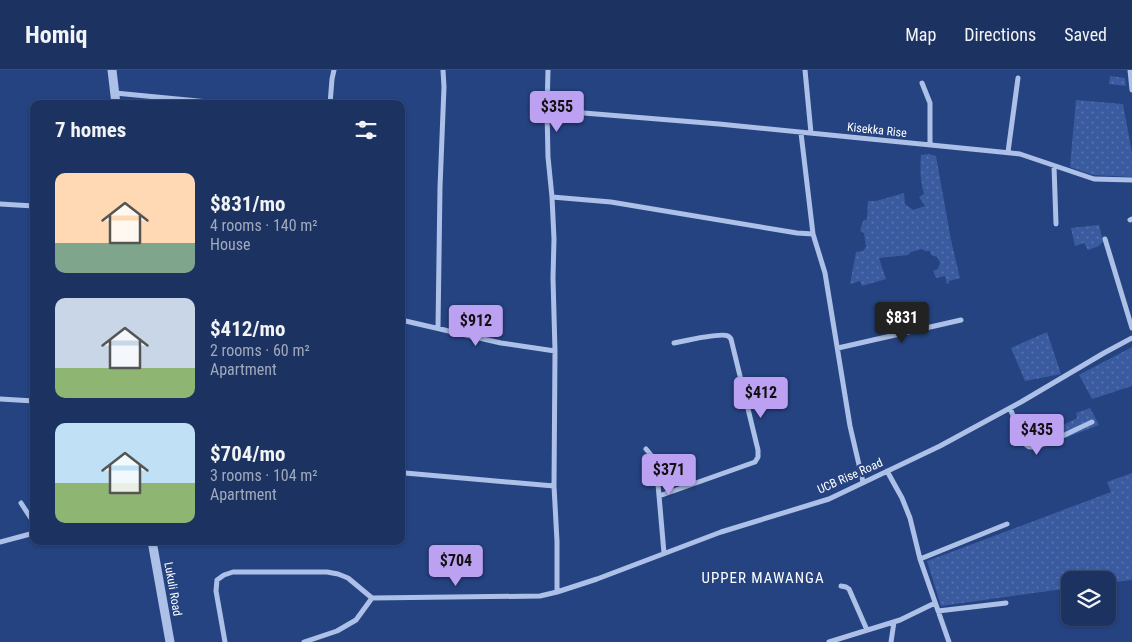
<!DOCTYPE html>
<meta charset="utf-8">
<style>
body{margin:0;font-family:"Roboto Condensed",sans-serif;background:#293e6a;color:#f1f3f6;height:100vh;display:flex;flex-direction:column;font-size:19px;white-space:nowrap}
*{box-sizing:border-box;margin:0}
p{font-size:16px;color:#a0aabd}
.icon{flex:none;width:28px;height:28px;fill:none;stroke:currentColor;stroke-width:2;stroke-linecap:round;stroke-linejoin:round}
.map{position:relative;flex:1;overflow:hidden}
.panel{position:absolute;left:30px;top:30px;width:375px;height:445px;display:flex;flex-direction:column;background:#1c3261;border-radius:10px;box-shadow:0 1px 4px #0004,0 0 0 1px #3a4d76}
.panel>*{flex:none}
.fabs{position:absolute;left:1061px;top:501px;display:grid;gap:10px}
.fabs a{display:grid;place-items:center;width:55px;height:55px;border-radius:10px;background:#1c3261;box-shadow:0 1px 4px #0004,0 0 0 1px #3a4d76;font-size:25px}
.price{position:absolute;translate:-50% -42px;padding:0 11px;border-radius:5px;background:#bca0f2;color:#111;font-size:16px;line-height:32px;filter:drop-shadow(0 1px 2px #0008)}
.price::after{content:'';position:absolute;left:50%;top:30px;width:15px;height:11px;margin-left:-8px;background:inherit;clip-path:polygon(0 0,100% 0,50% 100%)}
.price.active{background:#222;color:#fff}
ul{padding:0;list-style:none}
li{display:flex;align-items:center;gap:15px;height:125px;padding:0 25px}
li span{display:grid;place-items:center;flex:none;width:140px;height:100px;border-radius:10px;color:#555}
li>.icon{margin-inline-start:auto}
span .icon{width:60px;height:60px;fill:#fffc;stroke-width:1}
li b{font-size:21px}
h2{display:flex;justify-content:space-between;align-items:center;height:60px;padding:0 25px;font-size:21px}
header{display:flex;align-items:center;gap:30px;box-sizing:border-box;height:70px;padding:0 25px;background:#1c3261;border-bottom:1px solid #3a4d76}
header strong{font-size:24px}
nav{display:flex;gap:28px;margin-inline-start:auto;font-size:18px}
.map>svg:first-child{display:block}
</style>
<header>
<strong>Homiq</strong>
<nav><a>Map</a><a>Directions</a><a>Saved</a></nav>
</header>
<div class="map">
<svg width="1132" height="572" viewBox="0 0 1132 572">
<defs>
<pattern id="grass-dots" width="8" height="8" patternUnits="userSpaceOnUse" patternTransform="scale(1.25)"><rect width="8" height="8" fill="#3a5b9f"/><path d="M2 2h.1M6 6h.1" fill="none" stroke="#5874ad" stroke-width="1.8" stroke-linecap="round"/></pattern>
</defs>
<rect width="100%" height="100%" fill="#254381"/>
<!-- grass -->
<path fill="url(#grass-dots)" d="M 1110,6 L 1125,8 L 1126,16 L 1109,14 Z
M 1076,30 L 1123,34 L 1132,83 L 1132,107 L 1093,105 L 1070,97 Z
M 929,84 L 936,86 L 951,170 L 960,208 L 949,211 L 949,213 L 947,214 L 945,206 L 936,208 L 933,201 L 938,199 L 940,193 L 937,187 L 931,185 L 930,181 L 925,181 L 922,179 L 911,182 L 908,185 L 879,188 L 886,209 L 862,216 L 860,211 L 850,214 L 856,182 L 863,181 L 866,177 L 864,163 L 860,161 L 863,151 L 867,149 L 868,131 L 876,131 L 904,123 L 905,134 L 913,140 L 925,136 L 919,127 L 924,124 C 920,110 920,99 921,85 Z
M 1099,155 L 1103,171 L 1099,176 L 1088,180 L 1084,173 L 1075,176 L 1071,158 Z
M 1047,262 L 1061,304 L 1025,311 L 1011,278 Z
M 1132,277 L 1132,316 L 1092,329 L 1079,305 Z
M 1090,338 L 1099,355 L 1065,368 L 1047,363 L 1077,348 L 1076,343 Z
M 1132,403 L 1132,510 L 1108,513 L 1108,510 L 1070,510 L 1070,518 L 941,536 L 927,491 L 1111,422 L 1107,412 Z"/>
<g fill="none" stroke-linecap="round" stroke-linejoin="round">
<!-- minor -->
<path stroke="#adc0e7" stroke-width="5" d="M 548,0 L 547,40 L 548,87 L 552,127
M 805,0 L 811,63
M 1130,0 L 1132,20
M 922,13 L 930,33 L 930,75
M 115,23 L 229,34
M 330,34 L 332,9 L 334,0
M 547,40 L 719,54 L 981,80 L 1020,84 L 1094,109 L 1132,110
M 801,63 L 813,164 L 825,203 L 850,356 L 863,412
M 1008,82 L 1018,8
M 1054,96 L 1056,154
M 0,134 L 34,136
M 1130,150 L 1132,149
M 1105,169 L 1132,258
M 401,250 L 501,273 L 555,281
M 438,258 L 440,117 L 444,17 L 443,0
M 838,278 L 961,250
M 0,329 L 34,331
M 1010,338 L 1024,373 C 1027,375 1027,377 1031,377 C 1042,378 1080,357 1092,352
M 646,379 L 656,391 L 664,483
M 887,401 L 902,428 L 910,448 L 920,489 L 949,572
M 405,403 L 554,416
M 659,426 L 755,392 L 758,387 L 758,380 L 731,269 C 730,268 730,267 728,266 C 721,262 684,271 674,273
M 21,433 L 34,453
M 0,472 L 34,463
M 920,489 L 1007,454
M 841,516 L 846,517 L 849,519 L 867,560
M 557,522 L 557,471 L 554,416 L 555,281 L 553,208 L 554,169 L 552,127 L 611,132 L 797,163 L 813,164
M 938,541 L 1006,533
M 225,572 L 216,521 L 217,510 L 224,505 L 233,502 L 327,502 L 338,504 L 348,508 L 372,528 L 540,526 L 557,522 L 597,509 L 721,462 L 829,429 L 940,376 L 1021,332 L 1104,283 L 1132,268
M 304,572 L 337,561 L 356,550 L 372,528
M 829,572 L 900,550 L 935,533
M 891,572 L 894,552"/>
<!-- tertiary -->
<path stroke="#adc0e7" stroke-width="9" d="M 112,0 L 116,34
M 152,471 L 170,572"/>
</g>
<g text-anchor="middle" dominant-baseline="central" stroke-width="4.5" stroke-linejoin="round" paint-order="stroke">
<!-- street labels -->
<g font-size="12" fill="#fff" stroke="#254381">
<text transform="translate(877 60) rotate(6)">Kisekka Rise</text>
<text transform="translate(850 406) rotate(-24)">UCB Rise Road</text>
<text transform="translate(173 519) rotate(80)">Lukuli Road</text>
</g>
<!-- quarter labels -->
<g font-size="15" letter-spacing="1" fill="#fff" stroke="#254381">
<text x="763" y="508">UPPER MAWANGA</text>
</g>
</g>
</svg>
<div class="fabs">
<a><svg class="icon" aria-label="layers" viewBox="0 0 24 24"><path d="M12 4l9 5-9 5-9-5zM3 14l9 5 9-5"/></svg></a>
</div>
<b class="price" style="left:557px;top:63px">$355</b>
<b class="price active" style="left:902px;top:274px">$831</b>
<b class="price" style="left:476px;top:277px">$912</b>
<b class="price" style="left:761px;top:349px">$412</b>
<b class="price" style="left:1037px;top:386px">$435</b>
<b class="price" style="left:669px;top:426px">$371</b>
<b class="price" style="left:456px;top:517px">$704</b>
<section class="panel">
<h2>7 homes<svg class="icon" aria-label="filters" viewBox="0 0 24 24"><path d="M4 7h16M4 17h16"/><circle cx="9" cy="7" r="2"/><circle cx="15" cy="17" r="2"/></svg></h2>
<ul>
<li><span style="background:linear-gradient(#ffd9b3 70%,#7fa58c 0)"><svg class="icon" aria-label="home" viewBox="0 0 24 24"><path d="M3 11l9-7 9 7M6 9v11h12V9"/></svg></span><div><b>$831/mo</b><p>4 rooms · 140 m²</p><p>House</p></div></li>
<li><span style="background:linear-gradient(#c9d6e8 70%,#8fb573 0)"><svg class="icon" aria-label="home" viewBox="0 0 24 24"><path d="M3 11l9-7 9 7M6 9v11h12V9"/></svg></span><div><b>$412/mo</b><p>2 rooms · 60 m²</p><p>Apartment</p></div></li>
<li><span style="background:linear-gradient(#bfe0f5 60%,#8fb573 0)"><svg class="icon" aria-label="home" viewBox="0 0 24 24"><path d="M3 11l9-7 9 7M6 9v11h12V9"/></svg></span><div><b>$704/mo</b><p>3 rooms · 104 m²</p><p>Apartment</p></div></li>
</ul>
</section>
</div>
